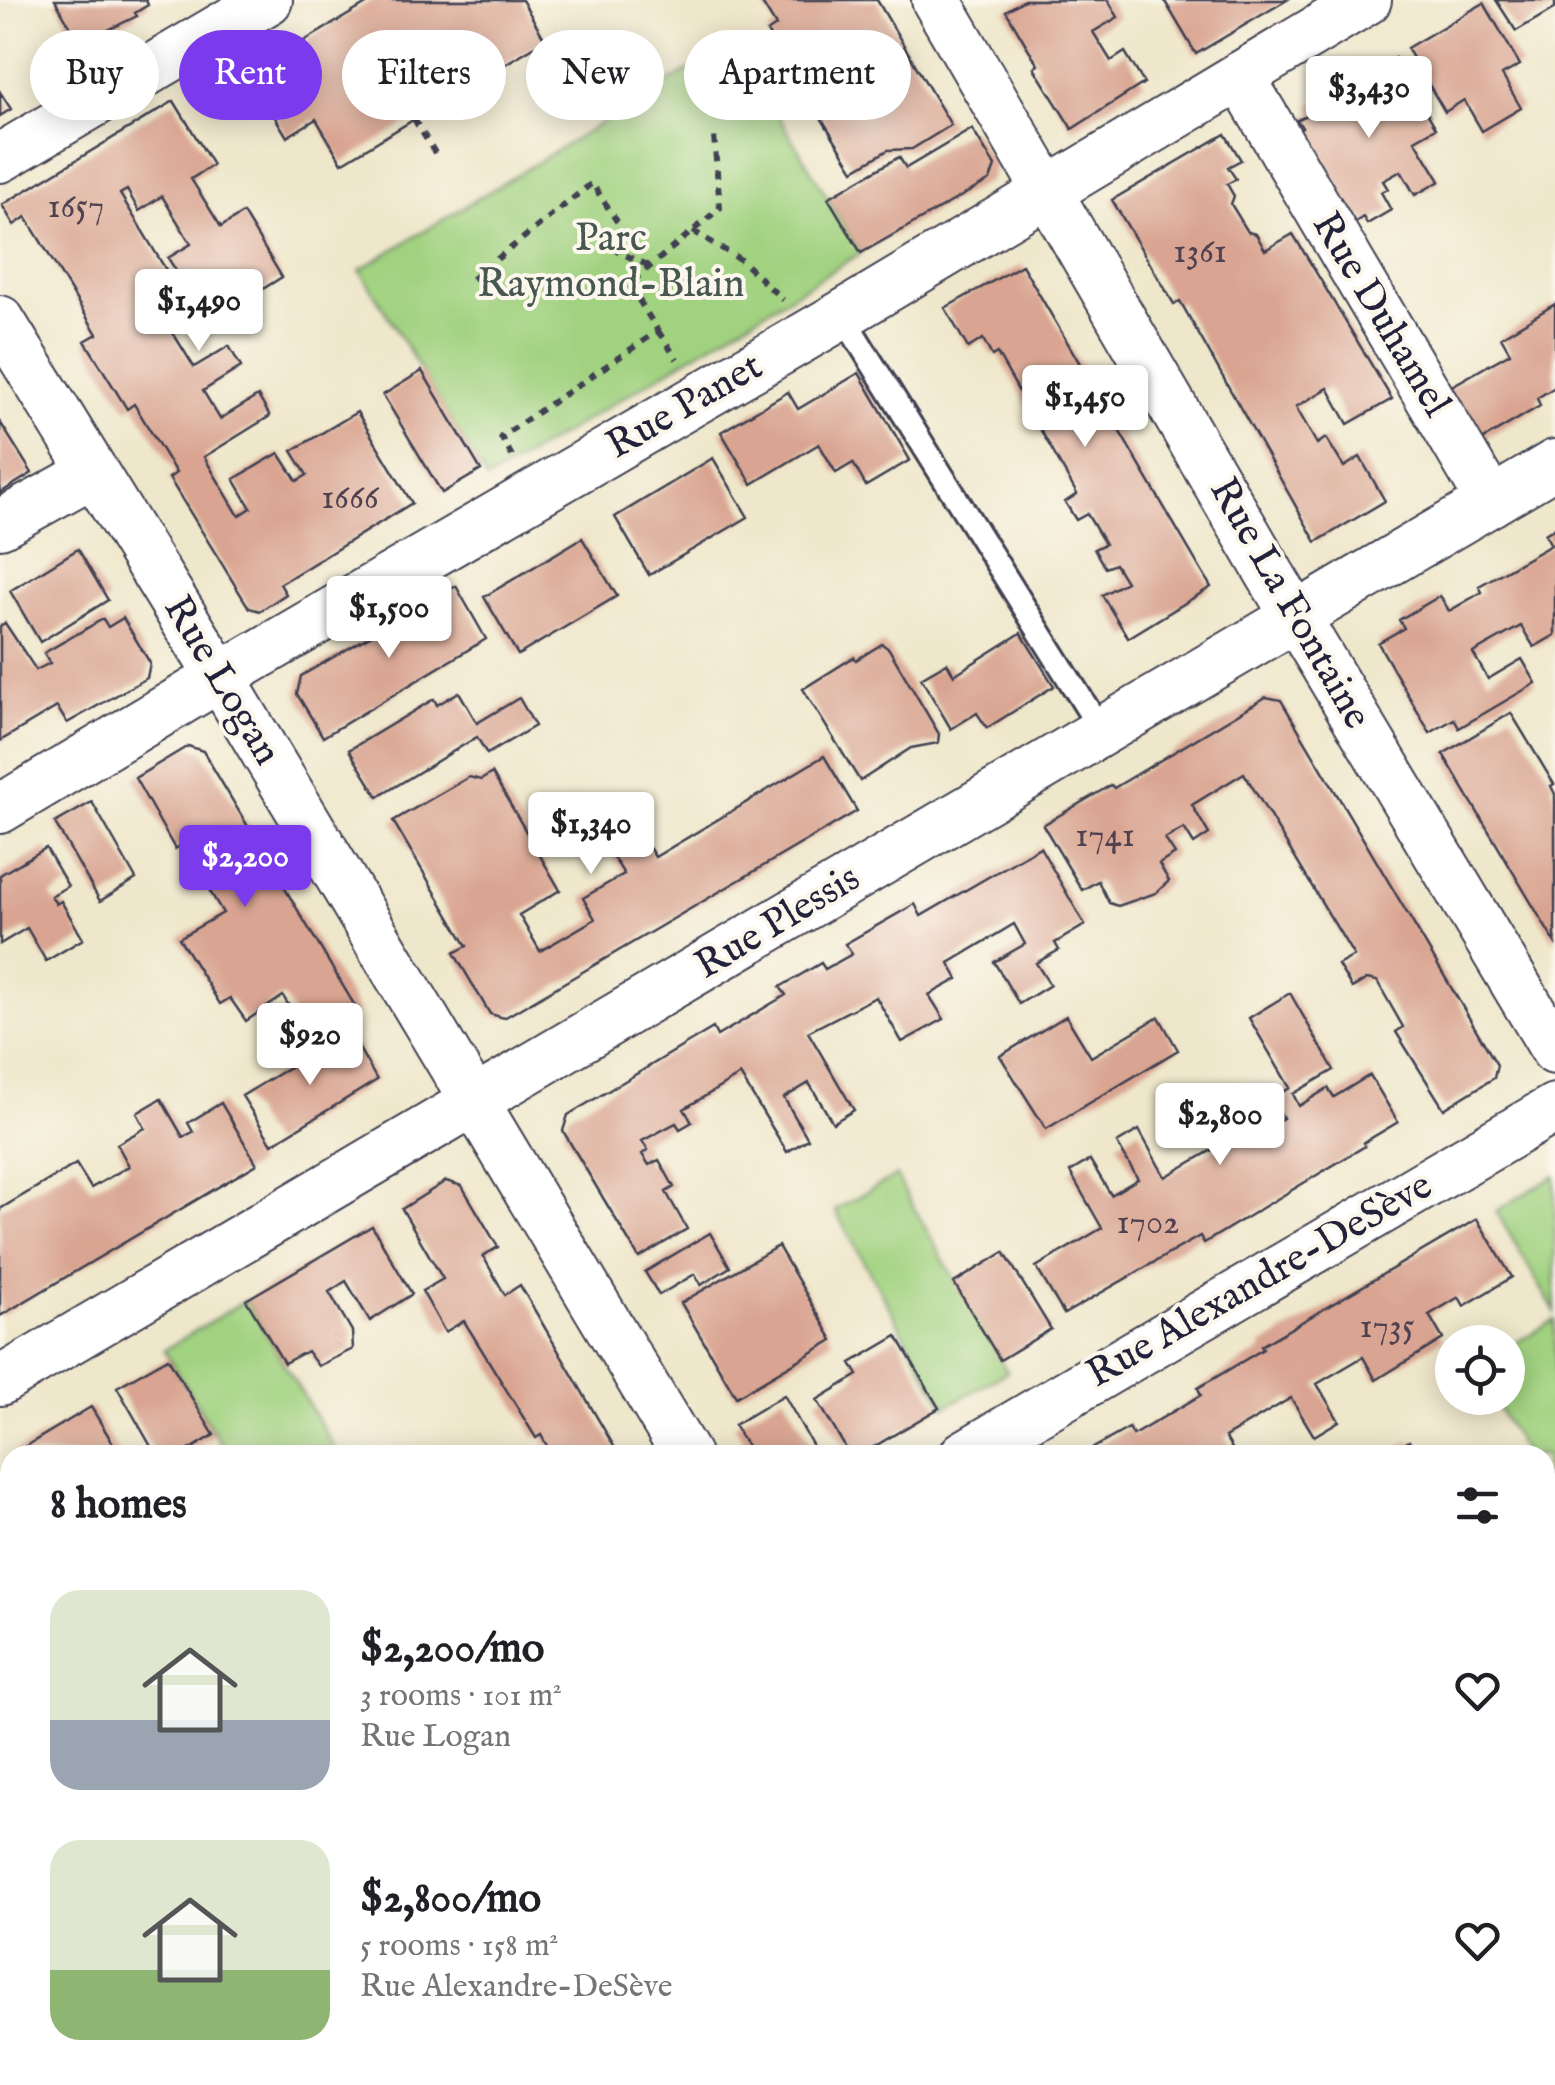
<!DOCTYPE html>
<meta charset="utf-8">
<style>
body{margin:0;font-family:"IM FELL English",serif;background:#f2f2f2;color:#202124;height:100vh;display:flex;flex-direction:column;font-size:38px;white-space:nowrap}
*{box-sizing:border-box;margin:0}
p{font-size:32px;color:#757577}
.icon{flex:none;width:55px;height:55px;fill:none;stroke:currentColor;stroke-width:2;stroke-linecap:round;stroke-linejoin:round}
.map{position:relative;flex:1;overflow:hidden}
.side{position:absolute;left:0px;top:1445px;width:1555px;height:640px;display:flex;flex-direction:column;background:#fff;border-radius:30px 30px 0 0;box-shadow:0 5px 25px #0003}
.side>*{flex:none}
.banner{position:absolute;left:30px;top:30px;width:1000px;height:90px;display:flex;gap:20px}
.tools{position:absolute;left:1435px;top:1325px;display:grid;gap:20px}
.tools a{display:grid;place-items:center;width:90px;height:90px;border-radius:50%;background:#fff;box-shadow:0 5px 25px #0003;font-size:50px}
.price{position:absolute;translate:-50% -85px;padding:0 22px;border-radius:10px;background:#fff;color:#222;font-size:32px;line-height:65px;filter:drop-shadow(0 2px 5px #0008)}
.price::after{content:'';position:absolute;left:50%;top:60px;width:30px;height:22px;margin-left:-15px;background:inherit;clip-path:polygon(0 0,100% 0,50% 100%)}
.price.on{background:#7c3aed;color:#fff}
ul{padding:0;list-style:none}
li{display:flex;align-items:center;gap:30px;height:250px;padding:0 50px}
li span{display:grid;place-items:center;flex:none;width:280px;height:200px;border-radius:30px;color:#555}
li>.icon{margin-inline-start:auto}
span .icon{width:120px;height:120px;fill:#fffc;stroke-width:1}
li b{font-size:42px}
h2{display:flex;justify-content:space-between;align-items:center;height:120px;padding:0 50px;font-size:42px}
.chip{padding:0 35px;border-radius:45px;background:#fff;box-shadow:0 5px 25px #0003;font-size:35px;line-height:90px}
.chip.on{background:#7c3aed;color:#fff}
.map>svg:first-child{display:block}
</style>
<div class="map">
<svg width="1555" height="2085" viewBox="0 0 1555 2085">
<rect width="100%" height="100%" fill="#fbf7ec"/>
<filter id="ink" filterUnits="userSpaceOnUse"><feTurbulence type="fractalNoise" baseFrequency=".01" numOctaves="2"/><feDisplacementMap in="SourceGraphic" scale="20" xChannelSelector="R" yChannelSelector="G"/><feConvolveMatrix kernelMatrix="1 2 1 2 8 2 1 2 1" color-interpolation-filters="sRGB"/></filter>
<filter id="wash" filterUnits="userSpaceOnUse"><feTurbulence type="fractalNoise" baseFrequency=".0048" numOctaves="4" result="noise"/><feDisplacementMap in="SourceGraphic" scale="40" xChannelSelector="R" yChannelSelector="G"/><feGaussianBlur stdDeviation="2.25" result="paint"/><feColorMatrix in="noise" values="0 0 0 0 0 0 0 0 0 0 0 0 0 0 0 0 0 1.4 0 .05"/><feComposite in="paint" operator="in"/></filter>
<g filter="url(#wash)">
<rect width="100%" height="100%" fill="#efe7cb"/>
<!-- built -->
<path fill="#ecd7ba" d="M 10,2057 L 10,2075 L 39,2075 L 43,2085 L 0,2085 L 0,2063 Z"/>
<!-- green -->
<path fill="#a1d280" stroke="#627a5e" stroke-width="2.5" d="M 734,43 L 861,253 L 487,480 L 360,270 Z
M 896,1176 L 1007,1372 L 945,1407 L 835,1210 Z
M 1555,1176 L 1555,1312 L 1496,1211 Z
M 246,1300 L 338,1454 L 337,1455 L 228,1455 L 164,1350 Z
M 1555,1320 L 1555,1505 L 1545,1488 L 1545,1455 L 1526,1455 L 1492,1398 L 1508,1398 L 1508,1347 Z"/>
<g id="blocks">
<!-- building -->
<path fill="#d9a491" d="M 55,0 L 146,0 L 148,5 L 135,13 L 137,16 L 102,33 L 104,37 L 83,49 Z
M 373,0 L 522,0 L 545,40 L 342,163 L 316,119 L 287,137 L 249,74 Z
M 760,0 L 877,0 L 951,125 L 912,149 L 888,150 L 854,170 L 767,32 L 776,26 Z
M 1024,0 L 1108,0 L 1118,17 L 1093,32 L 1111,61 L 1125,52 L 1144,83 L 1072,129 L 1034,68 L 1038,65 L 1006,11 Z
M 1164,0 L 1287,0 L 1196,54 Z
M 1496,0 L 1555,0 L 1555,8 L 1516,31 Z
M 1484,3 L 1520,65 L 1502,75 L 1521,108 L 1482,131 L 1464,100 L 1445,112 L 1407,48 Z
M 1395,58 L 1436,128 L 1415,140 L 1440,181 L 1415,195 L 1401,171 L 1383,181 L 1388,189 L 1381,192 L 1391,210 L 1367,224 L 1363,217 L 1351,225 L 1295,131 L 1302,127 L 1297,120 L 1313,112 L 1309,106 L 1328,94 L 1333,103 L 1354,90 L 1350,84 Z
M 0,92 L 11,109 L 0,116 Z
M 174,101 L 213,165 L 191,179 L 221,227 L 243,213 L 282,277 L 208,323 L 168,258 L 191,244 L 162,196 L 139,211 L 127,190 L 120,194 L 171,278 L 164,283 L 169,290 L 152,299 L 194,367 L 229,346 L 241,367 L 203,391 L 220,419 L 258,396 L 270,416 L 204,457 L 239,516 L 251,508 L 234,479 L 279,453 L 297,481 L 307,475 L 292,451 L 357,412 L 412,503 L 280,584 L 286,594 L 260,611 L 249,608 L 169,478 L 176,473 L 134,404 L 127,409 L 85,341 L 97,334 L 26,217 L 14,225 L 2,205 Z
M 972,129 L 995,166 L 990,180 L 861,253 L 828,198 L 899,157 L 906,168 Z
M 1225,134 L 1241,160 L 1228,167 L 1236,179 L 1227,184 L 1234,196 L 1231,204 L 1248,232 L 1256,234 L 1265,250 L 1293,234 L 1392,399 L 1348,424 L 1328,388 L 1296,407 L 1317,444 L 1326,438 L 1344,467 L 1360,457 L 1385,501 L 1316,542 L 1180,301 L 1174,304 L 1112,200 Z
M 1022,265 L 1211,587 L 1128,638 L 1102,595 L 1126,582 L 1115,564 L 1105,568 L 1094,549 L 1105,544 L 1087,514 L 1076,520 L 1065,502 L 1077,494 L 997,353 L 992,356 L 983,339 L 968,348 L 945,308 Z
M 1555,304 L 1555,387 L 1537,398 L 1540,406 L 1475,444 L 1443,391 L 1510,353 L 1501,337 Z
M 422,371 L 481,470 L 442,493 L 383,395 Z
M 859,373 L 910,460 L 866,486 L 853,463 L 836,473 L 819,444 L 752,484 L 721,432 L 788,392 L 798,409 Z
M 0,422 L 32,473 L 0,493 Z
M 713,458 L 748,517 L 649,575 L 615,517 Z
M 1555,528 L 1555,635 L 1534,647 L 1521,626 L 1473,653 L 1488,679 L 1522,659 L 1536,683 L 1459,728 L 1454,719 L 1430,733 L 1378,643 L 1404,628 L 1399,620 L 1440,596 L 1449,611 L 1482,592 L 1479,586 L 1551,545 L 1545,534 Z
M 582,538 L 617,596 L 518,655 L 484,597 Z
M 78,549 L 108,600 L 40,642 L 10,591 Z
M 456,586 L 486,639 L 323,737 L 297,694 L 301,676 Z
M 123,618 L 150,663 L 147,678 L 67,723 L 57,707 L 0,741 L 0,626 L 5,623 L 36,670 L 50,663 L 44,653 L 103,619 L 108,627 Z
M 1021,633 L 1054,686 L 987,728 L 977,713 L 951,729 L 921,678 L 947,663 L 954,675 Z
M 882,644 L 889,649 L 939,734 L 938,743 L 911,748 L 860,781 L 803,689 L 854,657 L 856,660 Z
M 459,692 L 477,723 L 519,698 L 535,726 L 487,754 L 477,737 L 378,797 L 349,750 L 434,699 L 437,705 Z
M 1266,697 L 1281,700 L 1497,1065 L 1494,1078 L 1444,1109 L 1396,1032 L 1403,1027 L 1377,981 L 1367,979 L 1352,988 L 1338,965 L 1354,956 L 1244,773 L 1192,805 L 1209,834 L 1194,844 L 1184,828 L 1165,839 L 1175,854 L 1159,864 L 1169,881 L 1156,893 L 1118,906 L 1109,903 L 1098,881 L 1082,890 L 1043,825 L 1111,785 L 1114,788 Z
M 1511,713 L 1554,784 L 1551,786 L 1555,794 L 1555,943 L 1443,754 Z
M 188,746 L 203,751 L 358,1011 L 274,1062 L 259,1036 L 294,1014 L 283,996 L 246,1021 L 230,998 L 220,1004 L 179,938 L 223,913 L 202,878 L 208,875 L 187,841 L 175,849 L 135,778 Z
M 824,756 L 857,811 L 504,1018 L 490,1014 L 454,953 L 467,946 L 393,821 L 469,777 L 481,780 L 492,773 L 560,890 L 519,915 L 540,951 L 595,919 L 583,898 L 624,874 L 611,854 L 642,836 L 655,857 Z
M 92,802 L 136,879 L 100,901 L 55,823 Z
M 1040,847 L 1085,925 L 1055,943 L 1059,950 L 1036,963 L 1050,985 L 1019,1004 L 994,962 L 1025,944 L 1014,924 L 949,963 L 958,979 L 929,995 L 944,1019 L 902,1042 L 876,997 L 808,1032 L 854,1110 L 833,1123 L 809,1083 L 784,1098 L 808,1139 L 787,1152 L 740,1075 L 684,1109 L 692,1122 L 680,1129 L 676,1123 L 642,1141 L 648,1150 L 642,1154 L 649,1165 L 659,1160 L 674,1187 L 666,1192 L 687,1229 L 639,1258 L 563,1131 L 568,1115 L 713,1028 L 717,1036 L 786,995 L 780,987 L 821,963 L 825,969 L 852,954 L 845,944 L 915,904 L 921,916 Z
M 46,848 L 68,886 L 51,896 L 56,904 L 61,901 L 83,939 L 46,961 L 27,928 L 0,944 L 0,875 Z
M 1290,993 L 1334,1070 L 1293,1094 L 1299,1106 L 1328,1088 L 1334,1097 L 1370,1075 L 1398,1122 L 1363,1143 L 1365,1146 L 1204,1243 L 1200,1236 L 1064,1314 L 1036,1267 L 1102,1228 L 1070,1172 L 1090,1160 L 1111,1195 L 1138,1179 L 1117,1143 L 1139,1130 L 1165,1177 L 1231,1139 L 1213,1109 L 1234,1096 L 1253,1129 L 1261,1131 L 1283,1118 L 1271,1098 L 1290,1088 L 1249,1018 Z
M 1066,1016 L 1091,1057 L 1159,1017 L 1178,1050 L 1046,1129 L 1000,1056 Z
M 349,1031 L 377,1080 L 272,1144 L 242,1096 Z
M 161,1099 L 183,1137 L 193,1132 L 188,1123 L 221,1103 L 257,1164 L 0,1316 L 0,1209 L 76,1164 L 91,1188 L 129,1166 L 117,1144 L 145,1128 L 137,1113 Z
M 446,1181 L 462,1186 L 498,1247 L 483,1256 L 505,1295 L 520,1285 L 619,1455 L 552,1455 L 541,1435 L 536,1438 L 464,1321 L 445,1332 L 422,1291 L 443,1279 L 402,1209 Z
M 1477,1219 L 1512,1277 L 1464,1306 L 1459,1297 L 1429,1315 L 1443,1339 L 1376,1380 L 1363,1357 L 1317,1384 L 1339,1421 L 1314,1436 L 1291,1398 L 1225,1437 L 1236,1455 L 1081,1455 L 1129,1428 L 1133,1435 L 1201,1395 L 1198,1388 L 1263,1349 L 1261,1346 Z
M 372,1226 L 412,1294 L 370,1321 L 346,1281 L 329,1292 L 352,1331 L 353,1349 L 318,1366 L 307,1351 L 284,1363 L 246,1300 Z
M 710,1233 L 730,1267 L 701,1285 L 695,1274 L 659,1295 L 645,1272 Z
M 778,1246 L 833,1340 L 736,1397 L 681,1303 Z
M 1004,1252 L 1051,1329 L 1000,1360 L 954,1283 Z
M 897,1336 L 939,1408 L 860,1455 L 850,1455 L 817,1400 L 858,1375 L 851,1363 Z
M 168,1358 L 214,1435 L 181,1455 L 156,1455 L 117,1387 Z
M 784,1395 L 818,1455 L 752,1455 L 734,1425 Z
M 91,1407 L 120,1455 L 18,1455 L 16,1452 Z
M 1409,1441 L 1418,1455 L 1386,1455 Z
M 0,1490 L 10,1507 L 10,1545 L 0,1551 Z
M 1555,1544 L 1555,1668 L 1547,1672 L 1555,1684 L 1545,1690 L 1545,1550 Z
M 0,1618 L 10,1634 L 10,1832 L 0,1815 Z
M 1555,2047 L 1555,2085 L 1491,2085 L 1508,2075 L 1545,2075 L 1545,2053 Z
M 156,2075 L 218,2075 L 224,2085 L 162,2085 Z
M 266,2075 L 328,2075 L 334,2085 L 272,2085 Z
M 502,2075 L 522,2075 L 528,2085 L 486,2085 Z
M 630,2075 L 680,2075 L 686,2085 L 636,2085 Z
M 705,2075 L 771,2075 L 777,2085 L 711,2085 Z
M 821,2075 L 897,2075 L 880,2085 L 810,2085 L 808,2082 Z
M 1120,2075 L 1208,2075 L 1191,2085 L 1120,2085 Z
M 1267,2075 L 1321,2075 L 1303,2085 L 1273,2085 Z"/>
</g>
</g>
<g filter="url(#ink)">
<use href="#blocks" fill-opacity="0" stroke="#414051" stroke-width="2.5"/>
<g fill="none" stroke-linecap="round" stroke-linejoin="round">
<!-- service casing -->
<g stroke="#414051" stroke-width="28">
<path id="service" d="M 842,315 L 1102,732"/>
</g>
<!-- minor casing -->
<g stroke="#414051" stroke-width="52">
<path id="minor" d="M 936,0 L 1270,574 L 1555,1050
M 1240,76 L 1491,502
M 0,158 L 268,0
M 0,320 L 220,677 L 686,1455
M 0,524 L 94,472
M 0,809 L 220,677 L 842,315 L 1367,0
M 0,1381 L 1555,464
M 964,1455 L 1555,1108
M 1545,1756 L 1555,1750
M 0,2025 L 10,2019
M 1054,2075 L 1060,2085
M 984,2085 L 1002,2075"/>
</g>
<!-- tertiary casing -->
<g stroke="#414051" stroke-width="60">
<path id="tertiary" d="M 0,1907 L 10,1923
M 101,2075 L 107,2085"/>
</g>
<!-- path -->
<path stroke="#414051" stroke-width="6" stroke-dasharray="8 8" stroke-linecap="butt" d="M 414,119 L 437,156
M 693,231 L 741,260 L 783,300
M 472,279 L 592,183 L 620,226 L 618,252 L 650,266
M 658,331 L 677,359
M 512,456 L 501,437 L 658,331 L 629,284 L 720,208 L 714,136"/>
<!-- service -->
<use href="#service" stroke="#fff" stroke-width="22"/>
<!-- minor -->
<use href="#minor" stroke="#fff" stroke-width="48"/>
<!-- tertiary -->
<use href="#tertiary" stroke="#fff" stroke-width="55"/>
</g>
</g>
<g text-anchor="middle" dominant-baseline="central" stroke-width="8" stroke-linejoin="round" paint-order="stroke">
<!-- number labels -->
<g font-size="35" fill="#504250">
<text x="76" y="207">1657</text>
<text x="1200" y="252">1361</text>
<text x="350" y="498">1666</text>
<text x="1105" y="836">1741</text>
<text x="1148" y="1223">1702</text>
<text x="1387" y="1327">1735</text>
</g>
<!-- park labels -->
<g font-size="40" fill="#485750" stroke="#fbf7ec">
<text x="611" y="239">Parc<tspan x="611" dy="46">Raymond-Blain</tspan></text>
</g>
<!-- street labels -->
<g font-size="40" fill="#22223b" stroke="#fbf7ec">
<text transform="translate(1380 315) rotate(59)">Rue Duhamel</text>
<text transform="translate(685 407) rotate(-30)">Rue Panet</text>
<text transform="translate(1289 604) rotate(60)">Rue La Fontaine</text>
<text transform="translate(221 681) rotate(59)">Rue Logan</text>
<text transform="translate(778 923) rotate(-31)">Rue Plessis</text>
<text transform="translate(1260 1281) rotate(-30)">Rue Alexandre-DeSève</text>
</g>
</g>
</svg>
<div class="tools">
<a><svg class="icon" aria-label="locate" viewBox="0 0 24 24"><circle cx="12" cy="12" r="6"/><path d="M12 2v4M12 18v4M2 12h4M18 12h4"/></svg></a>
</div>
<b class="price" style="left:1369px;top:141px">$3,430</b>
<b class="price" style="left:199px;top:354px">$1,490</b>
<b class="price" style="left:1085px;top:450px">$1,450</b>
<b class="price" style="left:389px;top:661px">$1,500</b>
<b class="price" style="left:591px;top:877px">$1,340</b>
<b class="price on" style="left:245px;top:910px">$2,200</b>
<b class="price" style="left:310px;top:1088px">$920</b>
<b class="price" style="left:1220px;top:1168px">$2,800</b>
<div class="banner">
<a class="chip">Buy</a>
<a class="chip on">Rent</a>
<a class="chip">Filters</a>
<a class="chip">New</a>
<a class="chip">Apartment</a>
</div>
<section class="side">
<h2>8 homes<svg class="icon" aria-label="filters" viewBox="0 0 24 24"><path d="M4 7h16M4 17h16"/><circle cx="9" cy="7" r="2"/><circle cx="15" cy="17" r="2"/></svg></h2>
<ul>
<li><span style="background:linear-gradient(#dfe7d0 65%,#9aa5b1 0)"><svg class="icon" aria-label="home" viewBox="0 0 24 24"><path d="M3 11l9-7 9 7M6 9v11h12V9"/></svg></span><div><b>$2,200/mo</b><p>3 rooms · 101 m²</p><p>Rue Logan</p></div><svg class="icon" aria-label="heart" viewBox="0 0 24 24"><path d="M12 20l-8-8c-3-5 5-10 8-4 3-6 11-1 8 4z"/></svg></li>
<li><span style="background:linear-gradient(#dfe7d0 65%,#8fb573 0)"><svg class="icon" aria-label="home" viewBox="0 0 24 24"><path d="M3 11l9-7 9 7M6 9v11h12V9"/></svg></span><div><b>$2,800/mo</b><p>5 rooms · 158 m²</p><p>Rue Alexandre-DeSève</p></div><svg class="icon" aria-label="heart" viewBox="0 0 24 24"><path d="M12 20l-8-8c-3-5 5-10 8-4 3-6 11-1 8 4z"/></svg></li>
</ul>
</section>
</div>
